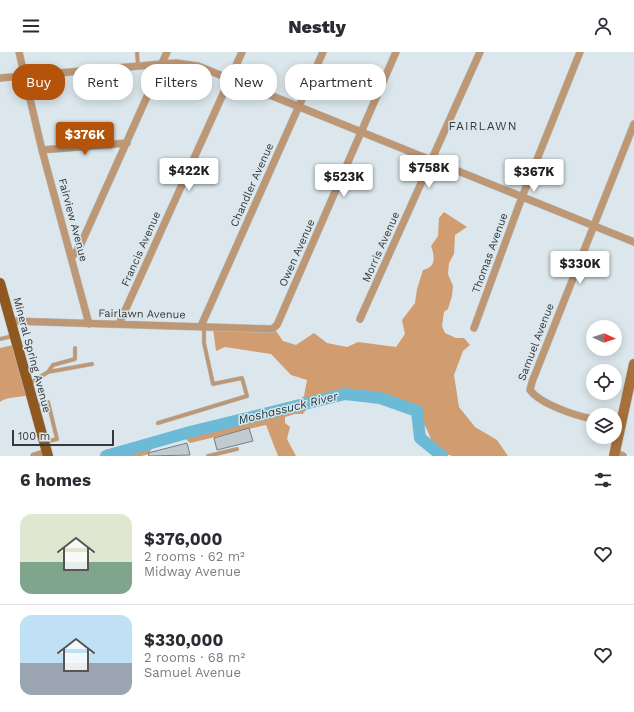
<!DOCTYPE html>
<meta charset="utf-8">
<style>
body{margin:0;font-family:"Work Sans",sans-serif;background:#f2f2f3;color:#2b2b33;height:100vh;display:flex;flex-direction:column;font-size:15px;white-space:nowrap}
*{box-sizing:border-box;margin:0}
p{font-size:13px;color:#7c7c81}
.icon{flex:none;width:22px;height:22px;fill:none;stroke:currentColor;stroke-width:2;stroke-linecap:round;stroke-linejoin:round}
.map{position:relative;height:404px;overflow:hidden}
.side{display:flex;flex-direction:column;background:#fff;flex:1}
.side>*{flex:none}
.guide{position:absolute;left:12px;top:12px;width:400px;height:36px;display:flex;gap:8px}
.needle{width:26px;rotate:94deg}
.fabs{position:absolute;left:586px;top:268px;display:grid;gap:8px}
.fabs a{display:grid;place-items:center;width:36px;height:36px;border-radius:50%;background:#fff;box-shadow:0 2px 10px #0003;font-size:20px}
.scale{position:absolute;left:12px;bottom:10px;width:102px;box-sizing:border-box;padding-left:4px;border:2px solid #34393b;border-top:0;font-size:11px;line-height:14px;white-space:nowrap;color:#34393b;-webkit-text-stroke:3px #dbe7ec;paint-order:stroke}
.price{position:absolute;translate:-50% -34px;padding:0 9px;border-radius:4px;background:#fff;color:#222;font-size:13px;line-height:26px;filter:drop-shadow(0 1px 2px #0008)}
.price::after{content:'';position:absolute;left:50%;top:24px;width:12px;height:9px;margin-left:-6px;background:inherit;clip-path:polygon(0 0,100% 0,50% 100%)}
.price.selected{background:#b45309;color:#fff}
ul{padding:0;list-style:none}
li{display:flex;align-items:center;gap:12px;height:100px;padding:0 20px}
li+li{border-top:1px solid #e1e1e2}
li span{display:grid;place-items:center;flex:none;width:112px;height:80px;border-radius:12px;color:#555}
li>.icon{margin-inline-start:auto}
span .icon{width:48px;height:48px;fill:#fffc;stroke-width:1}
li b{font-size:17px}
h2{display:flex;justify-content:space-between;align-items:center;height:48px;padding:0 20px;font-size:17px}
.pill{padding:0 14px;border-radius:16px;background:#fff;box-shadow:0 2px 10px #0003;font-size:14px;line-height:36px}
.pill.selected{background:#b45309;color:#fff}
header{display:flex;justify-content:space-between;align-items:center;height:52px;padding:0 20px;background:#fff;font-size:18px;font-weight:800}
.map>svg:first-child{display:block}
</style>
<header><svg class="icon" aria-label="menu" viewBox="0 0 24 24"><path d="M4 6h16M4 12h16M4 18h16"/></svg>Nestly<svg class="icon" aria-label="person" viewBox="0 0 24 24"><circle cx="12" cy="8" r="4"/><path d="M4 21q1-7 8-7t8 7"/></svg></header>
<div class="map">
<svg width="634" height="404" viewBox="0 0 634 404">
<rect width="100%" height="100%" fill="#dbe7ec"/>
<!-- forest -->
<path fill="#d19d70" d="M 444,160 L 467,175 L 455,183 L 454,202 L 449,211 L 448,222 L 453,234 L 452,244 L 448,257 L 444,260 L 442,274 L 445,281 L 456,286 L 464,286 L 470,293 L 463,299 L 454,323 L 459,355 L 475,375 L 497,388 L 508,404 L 452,404 L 434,398 C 430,384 426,370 414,361 C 395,348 315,338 303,362 L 295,362 L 285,365 L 285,371 L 290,375 L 287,387 L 296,404 L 278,404 L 266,373 L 190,391 L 183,384 L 157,390 L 148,402 L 142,404 L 100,404 L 105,398 L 300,347 L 304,344 L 307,328 L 291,323 L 271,302 L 225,295 L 216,299 L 213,276 L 274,276 L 283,289 L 296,293 L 314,281 L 327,291 L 347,295 L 358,290 L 396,295 L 405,282 L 402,268 L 415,251 L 417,237 L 423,218 C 436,216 435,204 431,194 L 438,184 L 439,166 Z
M 17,292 L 29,343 C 19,346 8,344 0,350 L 0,296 Z"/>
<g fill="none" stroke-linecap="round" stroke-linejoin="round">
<!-- river -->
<path stroke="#6dbad7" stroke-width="12" d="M 106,404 L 190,380 L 345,342 L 380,346 L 417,359 L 420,386 L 442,404"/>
</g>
<!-- building -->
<path fill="#bfcbd0" stroke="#737f83" d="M 249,376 L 253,389 L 217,398 L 214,386 Z
M 187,391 L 190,403 L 149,404 L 148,401 Z"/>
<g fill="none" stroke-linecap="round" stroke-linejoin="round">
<!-- lane casing -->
<g stroke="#bac4c9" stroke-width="4.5">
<path id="lane" d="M 137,0 L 138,14
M 0,287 L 13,284
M 48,320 L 92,312
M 29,332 L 48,320 L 53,313 L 75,307 L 75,296
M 35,354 L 48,350 L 57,387 L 45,390
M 158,371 L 247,344 L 242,326 L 213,332 L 204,291 L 204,275
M 208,404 L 237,397"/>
</g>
<!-- street casing -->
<g stroke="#bac4c9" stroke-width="8">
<path id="street" d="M 19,0 L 42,98 L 89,272
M 0,26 L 162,12 L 176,11 L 198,14 L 634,190
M 42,98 L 127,91
M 72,205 L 80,194 L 167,0
M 360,267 L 480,0
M 10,269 L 272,277 L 277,273 L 396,0
M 119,272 L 242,0
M 201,274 L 323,0
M 474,276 L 522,145 L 580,0
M 593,367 C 576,364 540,352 530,338 L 532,330 L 634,72
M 615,400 L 623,404
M 34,404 L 47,400"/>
</g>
<!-- secondary casing -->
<g stroke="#bac4c9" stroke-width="11">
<path id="secondary" d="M 614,404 L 634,312"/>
</g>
<!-- primary casing -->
<g stroke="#bac4c9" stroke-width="11">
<path id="primary" d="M 0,231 L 48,404"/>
</g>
<!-- lane -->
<use href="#lane" stroke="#be9775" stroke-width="3.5"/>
<!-- street -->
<use href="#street" stroke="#be9775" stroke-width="7"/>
<!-- secondary -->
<use href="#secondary" stroke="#a9703b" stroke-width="10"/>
<!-- primary -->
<use href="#primary" stroke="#8f5821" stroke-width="10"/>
</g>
<g text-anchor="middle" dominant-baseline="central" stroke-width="3" stroke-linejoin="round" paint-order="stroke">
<!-- street labels -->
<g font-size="11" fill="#34393b" stroke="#dbe7ec">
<text transform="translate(252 133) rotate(-66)">Chandler Avenue</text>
<text transform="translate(73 168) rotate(75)">Fairview Avenue</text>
<text transform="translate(381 195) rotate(-66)">Morris Avenue</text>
<text transform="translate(141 197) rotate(-66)">Francis Avenue</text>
<text transform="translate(297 201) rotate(-66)">Owen Avenue</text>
<text transform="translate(490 201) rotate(-70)">Thomas Avenue</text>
<text transform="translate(142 262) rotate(1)">Fairlawn Avenue</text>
<text transform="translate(536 290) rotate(-69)">Samuel Avenue</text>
<text transform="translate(32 303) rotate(75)">Mineral Spring Avenue</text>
</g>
<!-- neighbourhood labels -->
<g font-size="12" letter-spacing="1" fill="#34393b" stroke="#dbe7ec">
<text x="483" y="74">FAIRLAWN</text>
</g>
<!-- water labels -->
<g font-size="12" font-style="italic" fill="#133844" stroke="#dbe7ec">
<text transform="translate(288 356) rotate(-14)">Moshassuck River</text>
</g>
</g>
</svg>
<div class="fabs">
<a><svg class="needle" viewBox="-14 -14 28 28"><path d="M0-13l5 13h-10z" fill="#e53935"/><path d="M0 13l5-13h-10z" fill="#7c7c81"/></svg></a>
<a><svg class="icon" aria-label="locate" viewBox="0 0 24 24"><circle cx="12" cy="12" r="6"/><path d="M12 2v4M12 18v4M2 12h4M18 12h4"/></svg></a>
<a><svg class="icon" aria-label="layers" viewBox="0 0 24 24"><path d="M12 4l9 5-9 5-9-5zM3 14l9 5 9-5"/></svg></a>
</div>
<div class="scale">100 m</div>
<b class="price selected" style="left:85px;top:104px">$376K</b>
<b class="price" style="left:429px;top:137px">$758K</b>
<b class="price" style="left:189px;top:140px">$422K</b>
<b class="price" style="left:534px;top:141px">$367K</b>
<b class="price" style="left:344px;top:146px">$523K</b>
<b class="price" style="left:580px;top:233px">$330K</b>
<div class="guide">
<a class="pill selected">Buy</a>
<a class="pill">Rent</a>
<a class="pill">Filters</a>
<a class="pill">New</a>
<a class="pill">Apartment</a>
</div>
</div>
<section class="side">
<h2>6 homes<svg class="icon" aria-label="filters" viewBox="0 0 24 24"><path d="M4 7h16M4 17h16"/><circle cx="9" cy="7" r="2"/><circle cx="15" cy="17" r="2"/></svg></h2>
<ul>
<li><span style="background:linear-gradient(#dfe7d0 60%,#7fa58c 0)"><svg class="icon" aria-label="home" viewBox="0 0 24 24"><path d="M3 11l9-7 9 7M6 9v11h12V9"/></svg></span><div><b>$376,000</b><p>2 rooms · 62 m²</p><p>Midway Avenue</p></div><svg class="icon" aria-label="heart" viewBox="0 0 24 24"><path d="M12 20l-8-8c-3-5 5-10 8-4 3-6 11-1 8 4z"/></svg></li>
<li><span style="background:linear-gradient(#bfe0f5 60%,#9aa5b1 0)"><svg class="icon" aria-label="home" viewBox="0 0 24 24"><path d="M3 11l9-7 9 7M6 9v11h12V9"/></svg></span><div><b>$330,000</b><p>2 rooms · 68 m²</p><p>Samuel Avenue</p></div><svg class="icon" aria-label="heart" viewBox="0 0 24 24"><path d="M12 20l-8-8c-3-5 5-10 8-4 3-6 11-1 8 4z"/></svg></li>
</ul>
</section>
